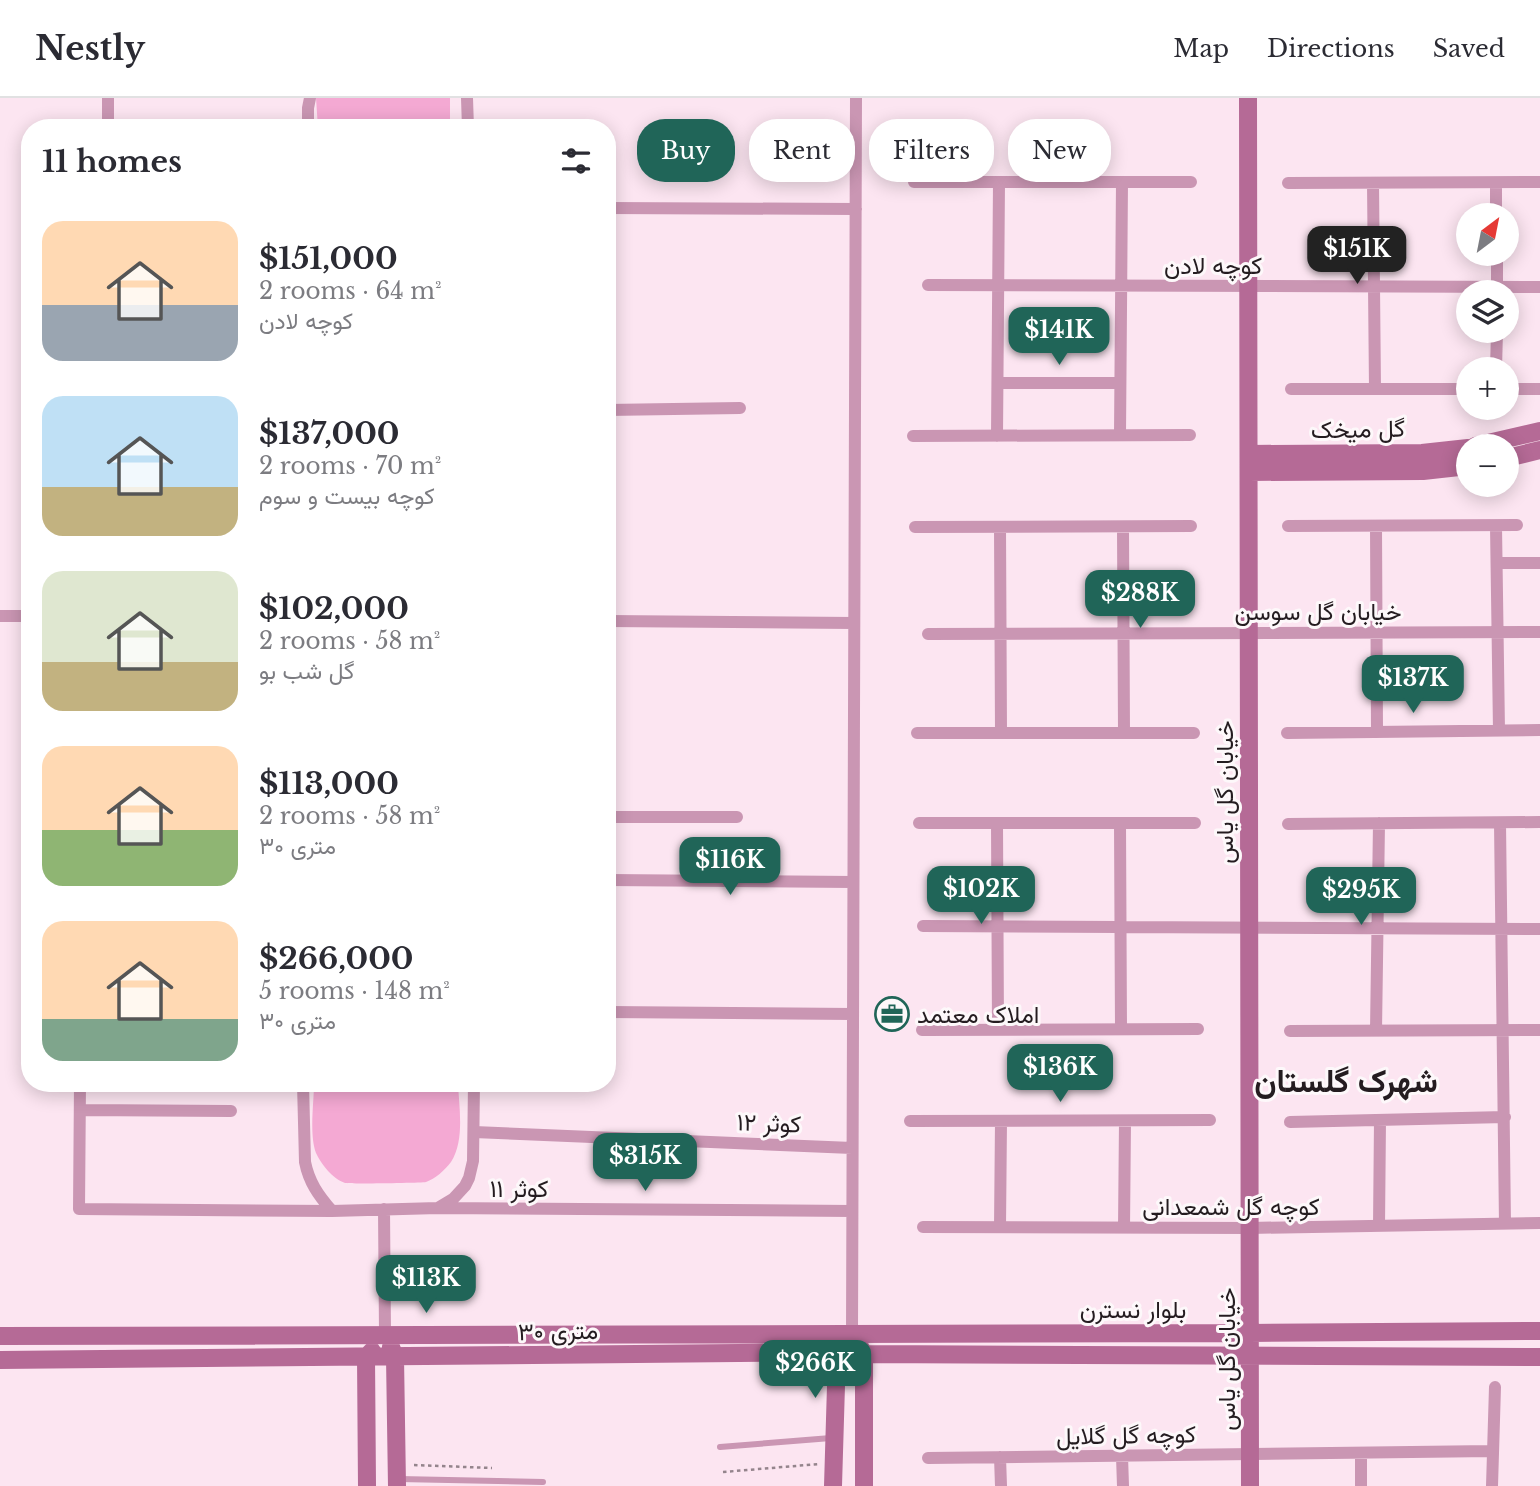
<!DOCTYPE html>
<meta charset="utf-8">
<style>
body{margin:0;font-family:"Libre Baskerville",Vazirmatn,serif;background:#f7f7f7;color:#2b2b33;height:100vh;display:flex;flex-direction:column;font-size:26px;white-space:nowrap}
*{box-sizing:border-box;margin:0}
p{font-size:23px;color:#7c7c81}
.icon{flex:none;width:38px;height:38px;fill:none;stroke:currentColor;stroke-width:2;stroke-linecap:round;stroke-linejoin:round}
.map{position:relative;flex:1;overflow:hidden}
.details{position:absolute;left:21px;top:21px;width:595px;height:973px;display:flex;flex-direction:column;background:#fff;border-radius:28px;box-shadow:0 4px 18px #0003}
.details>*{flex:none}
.guide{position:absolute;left:637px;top:21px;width:665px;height:63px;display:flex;gap:14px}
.needle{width:46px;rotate:32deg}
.controls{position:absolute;left:1456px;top:105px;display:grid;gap:14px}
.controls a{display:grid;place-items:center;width:63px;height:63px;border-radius:50%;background:#fff;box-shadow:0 4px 18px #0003;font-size:35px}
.price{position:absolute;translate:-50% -60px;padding:0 16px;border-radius:14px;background:#206558;color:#fff;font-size:23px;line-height:46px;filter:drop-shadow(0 2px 4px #0008)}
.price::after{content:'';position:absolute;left:50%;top:42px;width:21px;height:16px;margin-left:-10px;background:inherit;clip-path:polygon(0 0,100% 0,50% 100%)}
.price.active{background:#222;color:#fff}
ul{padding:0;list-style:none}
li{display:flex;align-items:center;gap:21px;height:175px;padding:0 21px}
li span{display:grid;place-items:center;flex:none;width:196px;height:140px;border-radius:21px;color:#555}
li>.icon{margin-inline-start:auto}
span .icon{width:84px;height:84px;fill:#fffc;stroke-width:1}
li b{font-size:30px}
h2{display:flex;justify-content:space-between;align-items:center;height:84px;padding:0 21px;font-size:30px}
.chip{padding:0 24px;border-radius:28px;background:#fff;box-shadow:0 4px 18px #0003;font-size:24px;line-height:63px}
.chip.active{background:#206558;color:#fff}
header{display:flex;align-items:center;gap:42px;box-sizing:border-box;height:98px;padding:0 35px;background:#fff;border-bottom:2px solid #e1e1e2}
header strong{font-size:33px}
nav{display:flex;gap:38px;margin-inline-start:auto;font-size:24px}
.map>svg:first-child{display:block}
</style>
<header>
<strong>Nestly</strong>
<nav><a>Map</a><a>Directions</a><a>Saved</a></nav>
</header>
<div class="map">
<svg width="1540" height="1388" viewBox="0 0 1540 1388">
<rect width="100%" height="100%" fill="#fce5f1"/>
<!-- green -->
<path fill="#f4a9d3" d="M 316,0 L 450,0 L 450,30 L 318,30 Z
M 314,985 L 458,985 C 459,1010 465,1042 451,1064 C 445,1072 435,1081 426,1084 C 421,1085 350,1086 345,1085 C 333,1081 321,1066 316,1055 C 309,1036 314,1005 314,985 Z"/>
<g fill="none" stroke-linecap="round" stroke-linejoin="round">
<!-- path -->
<path stroke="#94848c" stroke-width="2.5" stroke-dasharray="3.5 3.5" stroke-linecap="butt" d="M 414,1367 L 492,1370
M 723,1374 L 819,1366"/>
<!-- lane -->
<path stroke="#ca96b3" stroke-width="6" d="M 720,1349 L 831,1340
M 399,1381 L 543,1384"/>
<!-- street -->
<path stroke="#ca96b3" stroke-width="12" d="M 467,0 L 468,30
M 108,30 L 108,0
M 308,30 L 308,10 L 310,0
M 914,84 L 1191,84
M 1288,85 L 1540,84
M 1373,85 L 1375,291
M 1496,85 L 1496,117
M 607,110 L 856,111
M 1497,156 L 1497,194
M 928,187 L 1540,189
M 1496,271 L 1497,233
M 998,285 L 1120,285
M 1291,291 L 1468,291
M 1507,291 L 1540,291
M 607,312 L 740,310
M 1120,337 L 1122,84
M 913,338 L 1190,337
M 997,338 L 999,84
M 1288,428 L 1517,427
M 1376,428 L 1377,634
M 1496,428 L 1499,633
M 915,429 L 1191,428
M 1000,429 L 1001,635
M 1123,429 L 1124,635
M 1497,465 L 1540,465
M 0,518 L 30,518
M 607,523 L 854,525
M 928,536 L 1540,534
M 917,635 L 1194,635
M 1287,635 L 1540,632
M 607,719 L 737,719
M 919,725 L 1195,725
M 997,725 L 998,931
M 1120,725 L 1121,931
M 1500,725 L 1505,1126
M 1288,726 L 1540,724
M 607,782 L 853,784
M 923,828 L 1540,831
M 607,914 L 853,916
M 922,932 L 1198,931
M 1290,933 L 1540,932
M 1376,933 L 1379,725
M 80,985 L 79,1111 L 332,1113
M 303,985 L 305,1064 C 309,1084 318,1097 332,1113 L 438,1110 L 453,1101 L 465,1088 L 469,1080 L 473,1063 L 474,985
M 80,1012 L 231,1013
M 910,1023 L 1210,1022
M 1290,1024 L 1505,1019
M 474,1034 L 852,1050
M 438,1110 L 852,1113
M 384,1111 L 385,1236
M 1379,1128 L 1380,1022
M 923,1129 L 1250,1130 L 1540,1125
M 1000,1129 L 1001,1023
M 1124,1130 L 1125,1023
M 852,1235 L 856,0
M 1122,1358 L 1123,1388
M 1000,1359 L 1001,1388
M 928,1360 L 1492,1353
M 1361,1388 L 1361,1355
M 1492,1388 L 1495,1289"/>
<!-- secondary -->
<path stroke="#b56a96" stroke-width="18" d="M 1248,0 L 1250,1388
M 1475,348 L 1540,333
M 1249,356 L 1422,355 L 1468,350
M 1507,360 L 1540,352
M 1249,374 L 1423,373 L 1468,368
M 0,1238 L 1250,1235 L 1540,1233
M 859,1247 L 864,1256 L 864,1388
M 391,1249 L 395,1259 L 397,1388
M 0,1262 L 837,1254 L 864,1256 L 1540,1259
M 367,1388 L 366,1259 L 372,1253
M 833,1388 L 837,1254 L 843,1246"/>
</g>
<!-- icons -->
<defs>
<g id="office-ring" transform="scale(1.75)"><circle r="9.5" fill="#fdf8fa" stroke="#206558" stroke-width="1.5"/><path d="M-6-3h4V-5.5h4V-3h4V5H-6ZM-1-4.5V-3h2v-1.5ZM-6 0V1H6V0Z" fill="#206558"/></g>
</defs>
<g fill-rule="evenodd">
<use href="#office-ring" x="892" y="916"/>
</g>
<g text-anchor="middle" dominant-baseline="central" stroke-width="6" stroke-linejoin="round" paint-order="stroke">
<!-- street labels -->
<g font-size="24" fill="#241c20" stroke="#fdf8fa">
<text x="1213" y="167">کوچه لادن</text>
<text transform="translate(1358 331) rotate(-1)">گل میخک</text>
<text x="1318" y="513">خیابان گل سوسن</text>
<text transform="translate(1224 694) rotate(-90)">خیابان گل یاس</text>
<text transform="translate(769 1025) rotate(2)">کوثر ۱۲</text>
<text x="519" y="1090">کوثر ۱۱</text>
<text x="1231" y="1108">کوچه گل شمعدانی</text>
<text x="1133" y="1211">بلوار نسترن</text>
<text transform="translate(558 1233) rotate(-1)">۳۰ متری</text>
<text transform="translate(1226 1261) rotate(-90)">خیابان گل یاس</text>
<text transform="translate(1126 1337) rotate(-1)">کوچه گل گلایل</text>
</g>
<!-- poi labels -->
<g font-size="24" fill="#241c20" stroke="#fdf8fa" text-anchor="start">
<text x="917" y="916">املاک معتمد</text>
</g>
<!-- district labels -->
<g font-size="32" font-weight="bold" fill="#241c20" stroke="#fdf8fa">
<text x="1346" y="983">شهرک گلستان</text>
</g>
</g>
</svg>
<div class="controls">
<a><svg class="needle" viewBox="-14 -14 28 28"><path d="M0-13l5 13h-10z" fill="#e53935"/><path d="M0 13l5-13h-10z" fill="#7c7c81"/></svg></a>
<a><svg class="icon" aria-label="layers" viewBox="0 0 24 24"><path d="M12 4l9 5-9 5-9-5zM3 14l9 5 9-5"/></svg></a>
<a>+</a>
<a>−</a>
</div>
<b class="price active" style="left:1357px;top:188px">$151K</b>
<b class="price" style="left:1059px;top:269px">$141K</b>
<b class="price" style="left:1140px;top:532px">$288K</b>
<b class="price" style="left:1413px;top:617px">$137K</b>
<b class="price" style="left:730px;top:799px">$116K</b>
<b class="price" style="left:981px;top:828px">$102K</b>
<b class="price" style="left:1361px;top:829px">$295K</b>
<b class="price" style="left:1060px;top:1006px">$136K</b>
<b class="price" style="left:645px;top:1095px">$315K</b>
<b class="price" style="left:426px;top:1217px">$113K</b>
<b class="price" style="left:815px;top:1302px">$266K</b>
<div class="guide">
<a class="chip active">Buy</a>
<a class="chip">Rent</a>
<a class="chip">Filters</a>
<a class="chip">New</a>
</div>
<section class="details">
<h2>11 homes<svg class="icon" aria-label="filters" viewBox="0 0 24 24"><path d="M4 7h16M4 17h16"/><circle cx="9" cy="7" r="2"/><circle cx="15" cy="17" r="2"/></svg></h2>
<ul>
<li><span style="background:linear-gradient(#ffd9b3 60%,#9aa5b1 0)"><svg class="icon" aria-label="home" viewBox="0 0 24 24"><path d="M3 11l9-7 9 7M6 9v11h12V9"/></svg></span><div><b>$151,000</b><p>2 rooms · 64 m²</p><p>کوچه لادن</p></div></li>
<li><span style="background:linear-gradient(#bfe0f5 65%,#c2b280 0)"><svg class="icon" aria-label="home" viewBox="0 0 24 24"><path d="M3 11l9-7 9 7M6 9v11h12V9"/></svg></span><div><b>$137,000</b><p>2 rooms · 70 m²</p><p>کوچه بیست و سوم</p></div></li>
<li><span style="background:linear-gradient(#dfe7d0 65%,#c2b280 0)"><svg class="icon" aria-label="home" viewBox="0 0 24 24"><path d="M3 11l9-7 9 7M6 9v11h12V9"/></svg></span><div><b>$102,000</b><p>2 rooms · 58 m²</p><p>گل شب بو</p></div></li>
<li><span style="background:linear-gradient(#ffd9b3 60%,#8fb573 0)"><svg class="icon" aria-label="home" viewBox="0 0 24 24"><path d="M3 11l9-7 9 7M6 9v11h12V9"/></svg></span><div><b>$113,000</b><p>2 rooms · 58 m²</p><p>۳۰ متری</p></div></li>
<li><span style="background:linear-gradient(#ffd9b3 70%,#7fa58c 0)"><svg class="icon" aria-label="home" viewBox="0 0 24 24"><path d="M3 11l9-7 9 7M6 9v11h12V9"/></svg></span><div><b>$266,000</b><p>5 rooms · 148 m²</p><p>۳۰ متری</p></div></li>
</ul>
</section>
</div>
